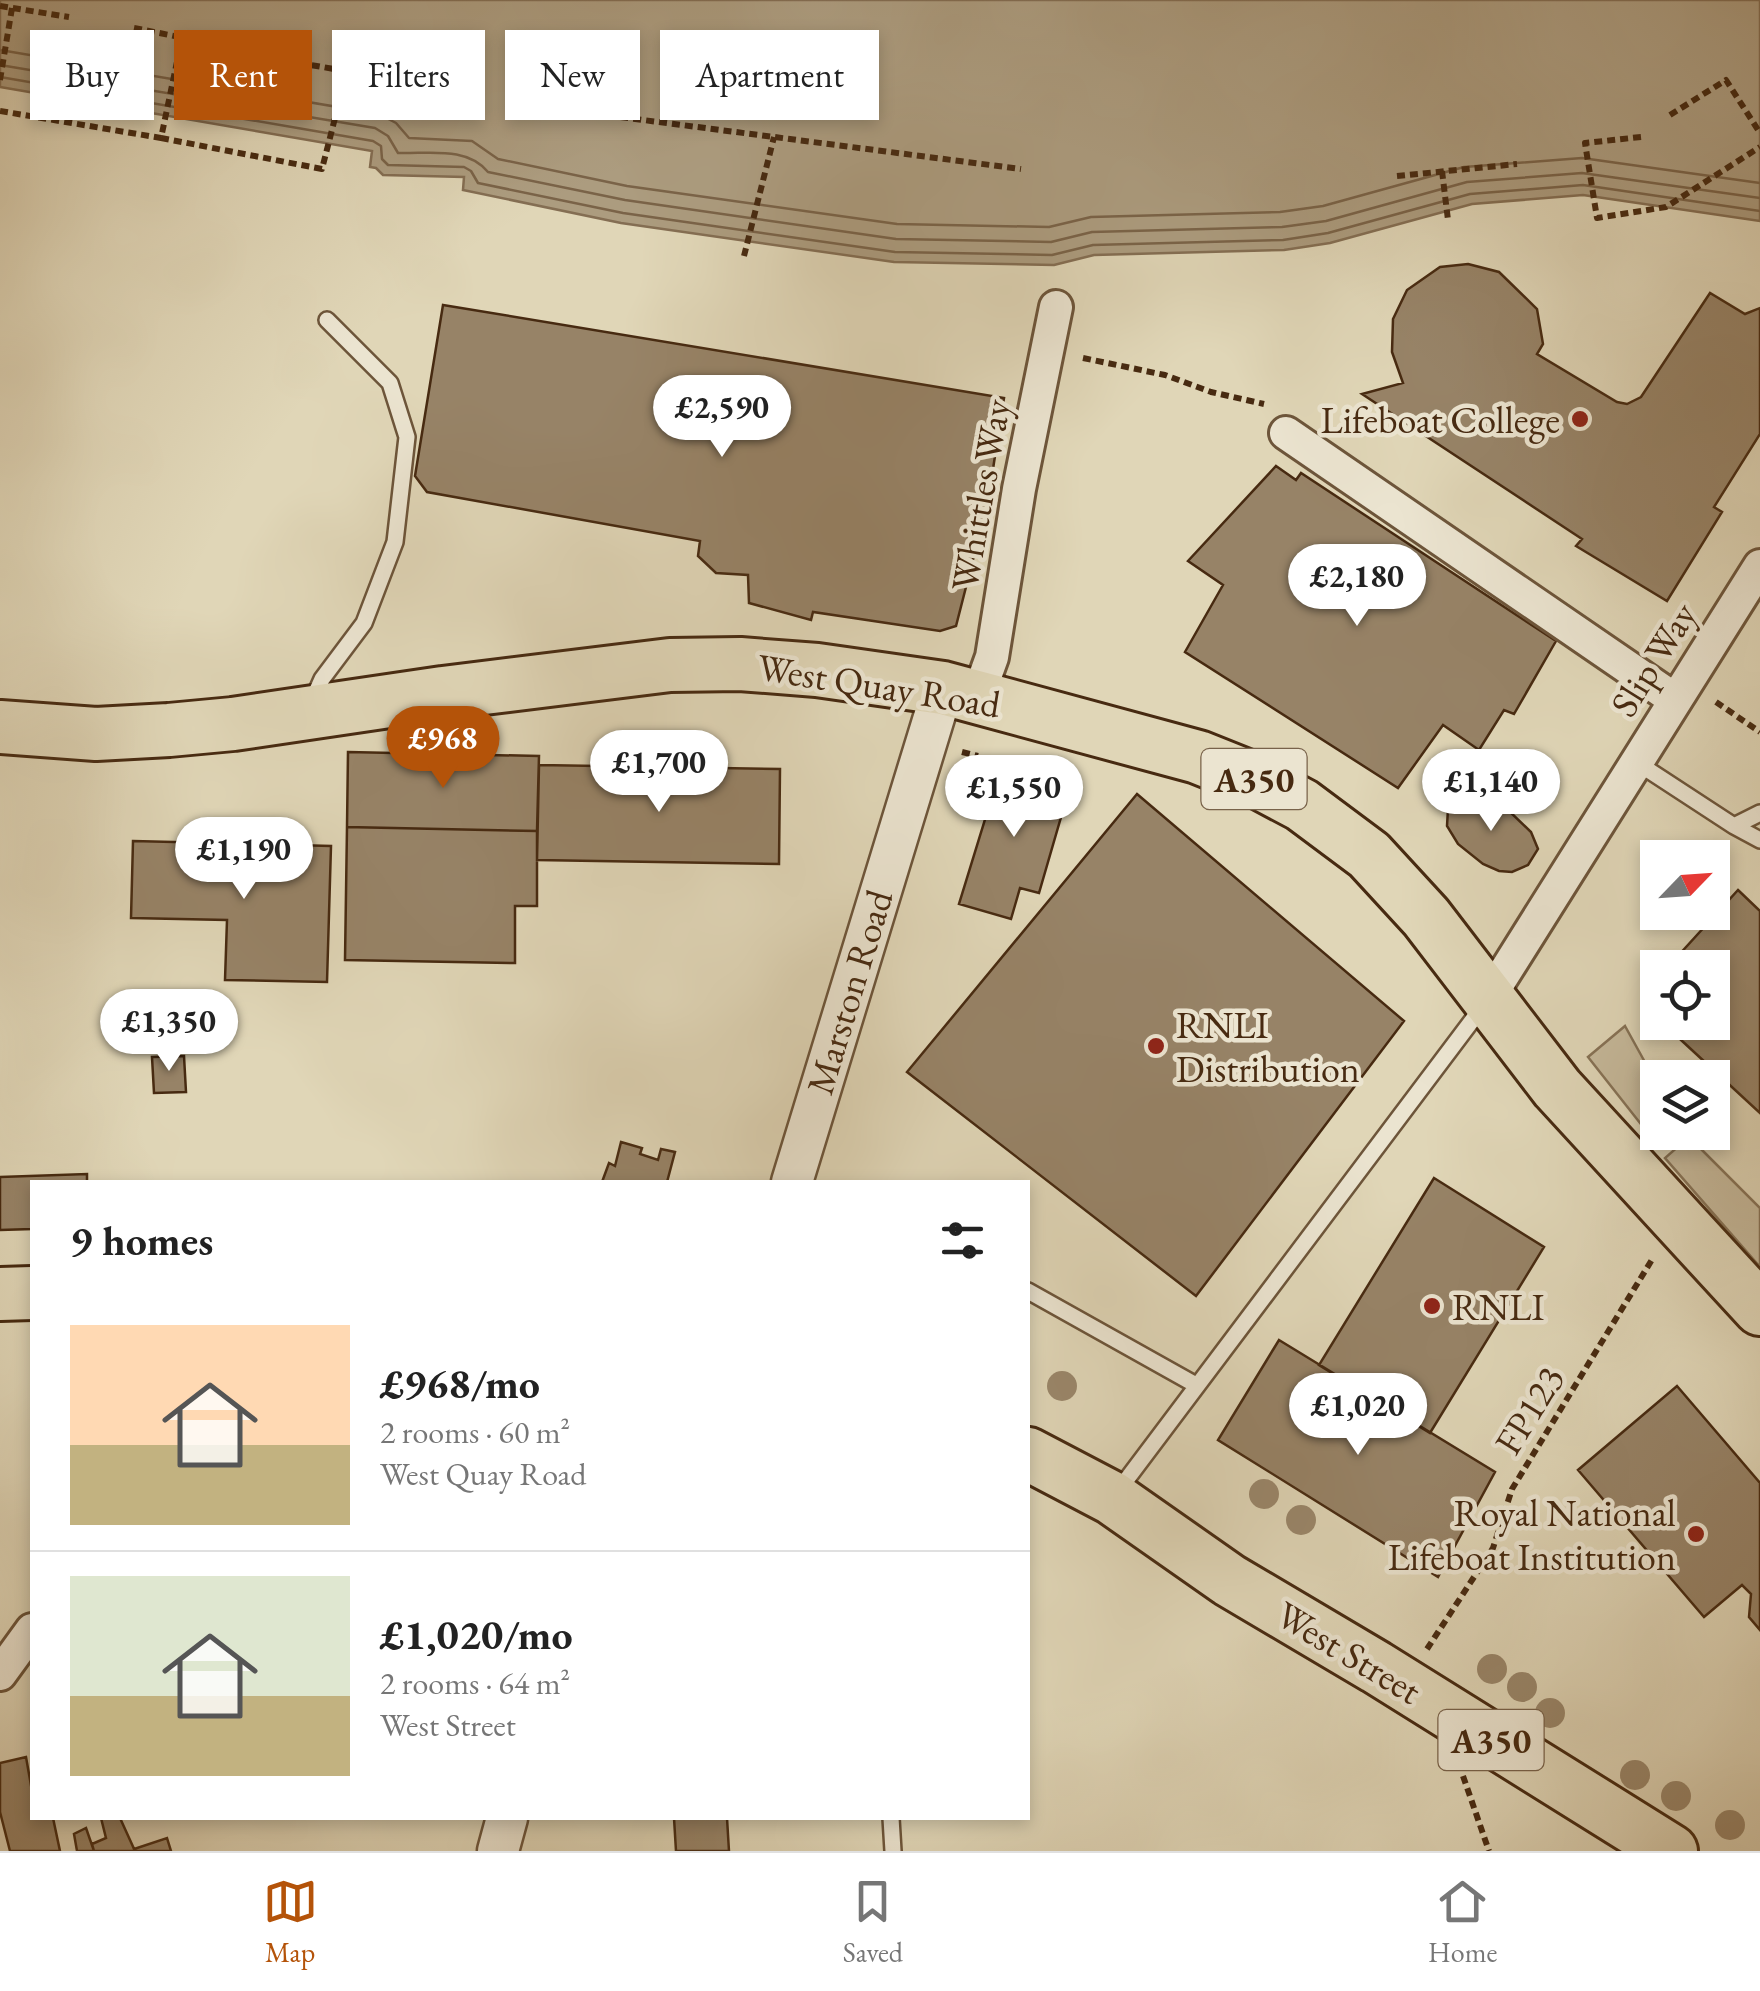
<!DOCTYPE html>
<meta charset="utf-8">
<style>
body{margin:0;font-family:"EB Garamond",serif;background:#f6f6f6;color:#222;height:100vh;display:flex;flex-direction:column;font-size:38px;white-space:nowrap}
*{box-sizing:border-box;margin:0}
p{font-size:32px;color:#767676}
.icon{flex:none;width:55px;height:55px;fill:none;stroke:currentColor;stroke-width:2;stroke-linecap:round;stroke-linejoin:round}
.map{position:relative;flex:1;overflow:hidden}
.drawer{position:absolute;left:30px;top:1180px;width:1000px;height:640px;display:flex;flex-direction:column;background:#fff;border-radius:0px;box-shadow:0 5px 15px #0003}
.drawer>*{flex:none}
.guide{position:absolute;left:30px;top:30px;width:1000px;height:90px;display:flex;gap:20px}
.needle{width:65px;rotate:65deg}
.fabs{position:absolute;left:1640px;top:840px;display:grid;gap:20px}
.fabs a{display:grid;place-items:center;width:90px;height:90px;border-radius:0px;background:#fff;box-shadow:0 5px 15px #0003;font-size:50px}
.price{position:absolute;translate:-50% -85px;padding:0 22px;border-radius:35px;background:#fff;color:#222;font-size:32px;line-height:65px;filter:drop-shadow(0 2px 5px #0008)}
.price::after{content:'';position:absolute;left:50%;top:60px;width:30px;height:22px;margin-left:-15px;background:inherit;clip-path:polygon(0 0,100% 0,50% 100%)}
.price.current{background:#b45309;color:#fff}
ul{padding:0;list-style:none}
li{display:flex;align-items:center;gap:30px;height:250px;padding:0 40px}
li+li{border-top:2px solid #e0e0e0}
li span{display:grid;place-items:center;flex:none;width:280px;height:200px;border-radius:0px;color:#555}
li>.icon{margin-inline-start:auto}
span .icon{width:120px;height:120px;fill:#fffc;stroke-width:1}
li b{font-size:42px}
h2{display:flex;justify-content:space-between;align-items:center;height:120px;padding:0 40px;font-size:42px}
.tag{padding:0 35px;border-radius:0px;background:#fff;box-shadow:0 5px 15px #0003;font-size:35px;line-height:90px}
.tag.current{background:#b45309;color:#fff}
.tab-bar{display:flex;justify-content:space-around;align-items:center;height:140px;border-top:2px solid #e0e0e0;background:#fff;font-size:28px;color:#767676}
.tab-bar a{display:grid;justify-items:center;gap:5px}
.tab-bar .current{color:#b45309}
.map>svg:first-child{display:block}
</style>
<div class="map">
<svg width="1760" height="1851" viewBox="0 0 1760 1851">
<rect width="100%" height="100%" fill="#e0d6b7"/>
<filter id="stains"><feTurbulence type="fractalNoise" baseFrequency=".002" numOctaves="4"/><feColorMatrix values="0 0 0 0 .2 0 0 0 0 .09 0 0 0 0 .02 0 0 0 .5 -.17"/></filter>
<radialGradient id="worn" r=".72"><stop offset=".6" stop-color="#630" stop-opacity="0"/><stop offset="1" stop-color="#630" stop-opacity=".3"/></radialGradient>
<!-- green -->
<path fill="#c6b99b" stroke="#867256" stroke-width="2.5" d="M 1625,1026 L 1657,1084 L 1657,1118 L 1644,1128 L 1588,1057 Z
M 1689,1137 L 1760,1208 L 1760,1267 L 1665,1158 Z"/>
<!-- water -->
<path fill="#ac9c7f" stroke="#846e53" stroke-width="2.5" d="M 0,0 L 1760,0 L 1760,221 L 1583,195 L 1472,204 L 1330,243 L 1284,250 L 1094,255 L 1054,265 L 894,262 L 621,223 L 463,190 L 464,177 L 383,175 L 376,168 L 370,167 L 372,151 L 0,87 Z"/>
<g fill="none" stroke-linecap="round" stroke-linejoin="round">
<!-- shore -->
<path stroke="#7a6348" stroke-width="2.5" d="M 0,50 L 379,114 L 396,123 L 409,138 L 472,141 L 498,159 L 627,186 L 897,224 L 1049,227 L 1091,217 L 1280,212 L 1323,206 L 1464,167 L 1582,158 L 1760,183
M 0,65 L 375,128 L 388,136 L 398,153 C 429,154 467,146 488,172 L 625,200 L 896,239 L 1051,242 L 1092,232 L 1282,227 L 1326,221 L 1467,182 L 1582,173 L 1760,198
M 0,77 L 373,141 L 381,146 L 382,159 L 388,165 L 464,167 L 471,171 L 478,183 L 623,213 L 895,252 L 1052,255 L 1093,245 L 1283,240 L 1328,233 L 1470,194 L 1583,185 L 1760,211"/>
</g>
<!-- building -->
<path fill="#978367" stroke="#472a11" stroke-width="2.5" d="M 1468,264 L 1499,272 L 1537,309 L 1543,344 L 1537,354 L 1617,402 L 1627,404 L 1641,397 L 1710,293 L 1745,314 L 1760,308 L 1760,434 L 1714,507 L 1722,512 L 1667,601 L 1576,546 L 1582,539 L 1362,394 L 1403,383 L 1392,352 L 1393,319 L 1407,290 L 1440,267 Z
M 443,305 L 1004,398 L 982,540 L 976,548 L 956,626 L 940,631 L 813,612 L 811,620 L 749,603 L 748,575 L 716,573 L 698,556 L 700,541 L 427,492 L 415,476 Z
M 1276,466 L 1296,480 L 1301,473 L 1556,641 L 1514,714 L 1504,710 L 1479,750 L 1443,725 L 1398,788 L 1185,652 L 1223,585 L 1188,561 Z
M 348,752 L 539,756 L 537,831 L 347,827 Z
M 1003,761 L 1058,779 L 1056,789 L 1068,793 L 1039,893 L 1020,888 L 1011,919 L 959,904 Z
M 539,765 L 780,769 L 779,864 L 537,860 Z
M 1137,794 L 1404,1021 L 1196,1296 L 907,1072 Z
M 1481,797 L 1505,807 L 1531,832 L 1538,849 L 1528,865 L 1512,872 L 1499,871 L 1483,864 L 1458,844 L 1447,826 L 1448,809 L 1462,798 Z
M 347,827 L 537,831 L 537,906 L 515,906 L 515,963 L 345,960 Z
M 133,841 L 331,846 L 327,982 L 225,980 L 227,920 L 131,918 Z
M 1738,890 L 1760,911 L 1760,1113 L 1667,1027 L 1671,1022 L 1712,1022 L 1712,968 L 1667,968 Z
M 184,1056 L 186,1092 L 154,1093 L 152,1057 Z
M 621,1142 L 642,1148 L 640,1154 L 658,1160 L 661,1149 L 675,1152 L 667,1182 L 602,1182 L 609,1163 L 615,1166 Z
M 87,1174 L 87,1182 L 32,1182 L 32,1229 L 0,1230 L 0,1177 Z
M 1434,1178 L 1544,1247 L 1430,1433 L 1319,1365 Z
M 1279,1340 L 1495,1472 L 1438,1577 L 1218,1440 Z
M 1677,1386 L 1760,1483 L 1760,1630 L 1749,1617 L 1751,1594 L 1742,1585 L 1704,1617 L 1578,1470 Z
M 26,1757 L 32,1791 L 32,1818 L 53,1818 L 60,1851 L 10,1851 L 0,1812 L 0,1763 Z
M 101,1818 L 120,1818 L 135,1851 L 94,1851 L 92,1844 L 106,1838 Z
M 674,1818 L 727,1818 L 729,1851 L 676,1851 Z
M 86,1828 L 94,1851 L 77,1851 L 74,1834 Z
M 167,1838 L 171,1851 L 135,1851 L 134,1849 Z"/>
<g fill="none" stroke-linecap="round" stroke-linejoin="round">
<!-- service casing -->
<g stroke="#6d553a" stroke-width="20">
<path id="service" d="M 313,699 L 322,679 L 364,623 L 395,542 L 407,437 L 390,383 L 327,320
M 1636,762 L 1734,826 L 1760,813
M 1734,826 L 1760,840
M 1028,1291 L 1196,1385
M 1118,1491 L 1483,1006
M 891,1818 L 893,1851"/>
</g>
<!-- minor casing -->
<g stroke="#6d553a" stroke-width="38">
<path id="minor" d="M 1286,433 L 1674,699
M 978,696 L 992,657 L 1019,489 L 1056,307
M 1488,999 L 1760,566
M 0,1674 L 32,1630"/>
</g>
<!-- tertiary casing -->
<g stroke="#6d553a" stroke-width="45">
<path id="tertiary" d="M 792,1182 L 943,688
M 498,1851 L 507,1818"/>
</g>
<!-- trunk casing -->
<g stroke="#472a11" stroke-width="58">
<path id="trunk" d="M 0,727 L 96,734 L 169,730 L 233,724 L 443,693 L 670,665 L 740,664 L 817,670 L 943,688 L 1198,757 L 1253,779 L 1302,805 L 1369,855 L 1426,917 L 1557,1088 L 1760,1309
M 0,1294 L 32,1293
M 1028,1454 L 1112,1498 L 1229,1580 L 1376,1667 L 1671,1851"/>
</g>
<!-- path -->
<path stroke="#472a11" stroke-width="6" stroke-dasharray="8 5" stroke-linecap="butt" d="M 0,6 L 69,17
M 134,28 L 240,49
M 299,63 L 411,82
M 0,80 L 12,8
M 543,107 L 1021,169
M 0,111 L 161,138 L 182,38
M 1670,115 L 1726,80 L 1760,133
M 1641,137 L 1585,143 L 1597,218 L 1666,207 L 1760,147
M 161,138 L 322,169 L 347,71
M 1442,171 L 1448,220
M 1397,176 L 1517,164
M 744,256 L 774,137
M 1083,358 L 1165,375 L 1211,392 L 1264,404
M 1716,702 L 1760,732
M 962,752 L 978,756
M 1427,1649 L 1493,1548 L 1512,1489 L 1653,1258
M 1463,1776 L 1489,1851"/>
<!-- service -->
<use href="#service" stroke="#ebe4d0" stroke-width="15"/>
<!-- minor -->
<use href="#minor" stroke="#ebe4d0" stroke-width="32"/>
<!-- tertiary -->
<use href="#tertiary" stroke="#ebe4d0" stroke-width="40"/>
<!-- trunk -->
<use href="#trunk" stroke="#e0d6b7" stroke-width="52"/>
</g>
<!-- trees -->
<g fill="#9a876b">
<circle cx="1062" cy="1386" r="15"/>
<circle cx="1264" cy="1494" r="15"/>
<circle cx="1301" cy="1520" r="15"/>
<circle cx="1492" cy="1669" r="15"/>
<circle cx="1522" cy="1687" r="15"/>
<circle cx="1550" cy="1713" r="15"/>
<circle cx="1635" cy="1775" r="15"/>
<circle cx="1676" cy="1796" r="15"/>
<circle cx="1730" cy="1825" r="15"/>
</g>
<!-- markers -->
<g fill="#8f2418" stroke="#ebe4d0" stroke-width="4">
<circle cx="1580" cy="419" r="10"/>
<circle cx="1156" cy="1046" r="10"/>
<circle cx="1432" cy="1306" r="10"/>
<circle cx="1696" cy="1534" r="10"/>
</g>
<g text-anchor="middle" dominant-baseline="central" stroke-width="9" stroke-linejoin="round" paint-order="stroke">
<!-- shield labels -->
<g fill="#ebe4d0" stroke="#78624a" stroke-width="2.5">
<rect x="1201.5" y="749" width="105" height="60" rx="8"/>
<rect x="1438.5" y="1710" width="105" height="60" rx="8"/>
</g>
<g font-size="35" font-weight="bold" fill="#472a11">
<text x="1254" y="779">A350</text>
<text x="1491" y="1740">A350</text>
</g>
<!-- poi labels -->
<g font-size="38" fill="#472a11" stroke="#ebe4d0" text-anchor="end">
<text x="1560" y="419">Lifeboat College</text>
<text x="1176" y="1024" text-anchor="start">RNLI<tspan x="1176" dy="44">Distribution</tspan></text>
<text x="1452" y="1306" text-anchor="start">RNLI</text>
<text x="1676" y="1512">Royal National<tspan x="1676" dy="44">Lifeboat Institution</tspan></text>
</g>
<!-- street labels -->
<g font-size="38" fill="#472a11" stroke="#ebe4d0">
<text transform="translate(980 495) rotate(-80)">Whittles Way</text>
<text transform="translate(1653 659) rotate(-58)">Slip Way</text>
<text transform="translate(879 685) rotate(9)">West Quay Road</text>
<text transform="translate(849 992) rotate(-73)">Marston Road</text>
<text transform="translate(1529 1410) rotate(-58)">FP123</text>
<text transform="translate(1349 1652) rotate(31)">West Street</text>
</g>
</g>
<rect width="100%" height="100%" filter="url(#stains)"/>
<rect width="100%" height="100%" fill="url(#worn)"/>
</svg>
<div class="fabs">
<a><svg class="needle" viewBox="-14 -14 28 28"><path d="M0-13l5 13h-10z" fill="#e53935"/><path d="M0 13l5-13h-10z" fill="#767676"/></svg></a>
<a><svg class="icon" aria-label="locate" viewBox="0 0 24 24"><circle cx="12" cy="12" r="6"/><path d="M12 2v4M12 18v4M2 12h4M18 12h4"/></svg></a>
<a><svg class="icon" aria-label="layers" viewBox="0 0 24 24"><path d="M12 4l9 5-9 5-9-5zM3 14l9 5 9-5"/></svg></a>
</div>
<b class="price" style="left:722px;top:460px">£2,590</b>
<b class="price" style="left:1357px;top:629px">£2,180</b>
<b class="price current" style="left:443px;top:791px">£968</b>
<b class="price" style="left:659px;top:815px">£1,700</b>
<b class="price" style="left:1491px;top:834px">£1,140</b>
<b class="price" style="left:1014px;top:840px">£1,550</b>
<b class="price" style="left:244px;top:902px">£1,190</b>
<b class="price" style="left:169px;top:1074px">£1,350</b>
<b class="price" style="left:1358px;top:1458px">£1,020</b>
<div class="guide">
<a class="tag">Buy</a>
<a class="tag current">Rent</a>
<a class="tag">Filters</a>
<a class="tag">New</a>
<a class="tag">Apartment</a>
</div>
<section class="drawer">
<h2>9 homes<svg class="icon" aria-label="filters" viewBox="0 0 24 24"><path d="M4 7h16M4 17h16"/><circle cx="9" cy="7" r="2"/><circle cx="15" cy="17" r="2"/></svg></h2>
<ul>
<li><span style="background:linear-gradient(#ffd9b3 60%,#c2b280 0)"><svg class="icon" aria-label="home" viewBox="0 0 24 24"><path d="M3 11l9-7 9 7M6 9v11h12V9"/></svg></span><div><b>£968/mo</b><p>2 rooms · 60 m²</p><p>West Quay Road</p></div></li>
<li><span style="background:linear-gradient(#dfe7d0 60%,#c2b280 0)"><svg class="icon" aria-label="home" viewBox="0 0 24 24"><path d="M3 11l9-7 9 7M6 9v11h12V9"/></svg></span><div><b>£1,020/mo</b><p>2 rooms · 64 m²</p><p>West Street</p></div></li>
</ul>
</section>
</div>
<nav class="tab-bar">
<a class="current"><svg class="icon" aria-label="map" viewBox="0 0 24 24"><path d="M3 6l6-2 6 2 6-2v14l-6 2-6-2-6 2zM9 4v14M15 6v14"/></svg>Map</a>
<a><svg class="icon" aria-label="saved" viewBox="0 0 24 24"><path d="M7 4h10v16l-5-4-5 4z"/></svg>Saved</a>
<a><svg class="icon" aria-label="home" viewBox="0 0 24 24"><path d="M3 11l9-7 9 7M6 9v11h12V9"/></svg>Home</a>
</nav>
